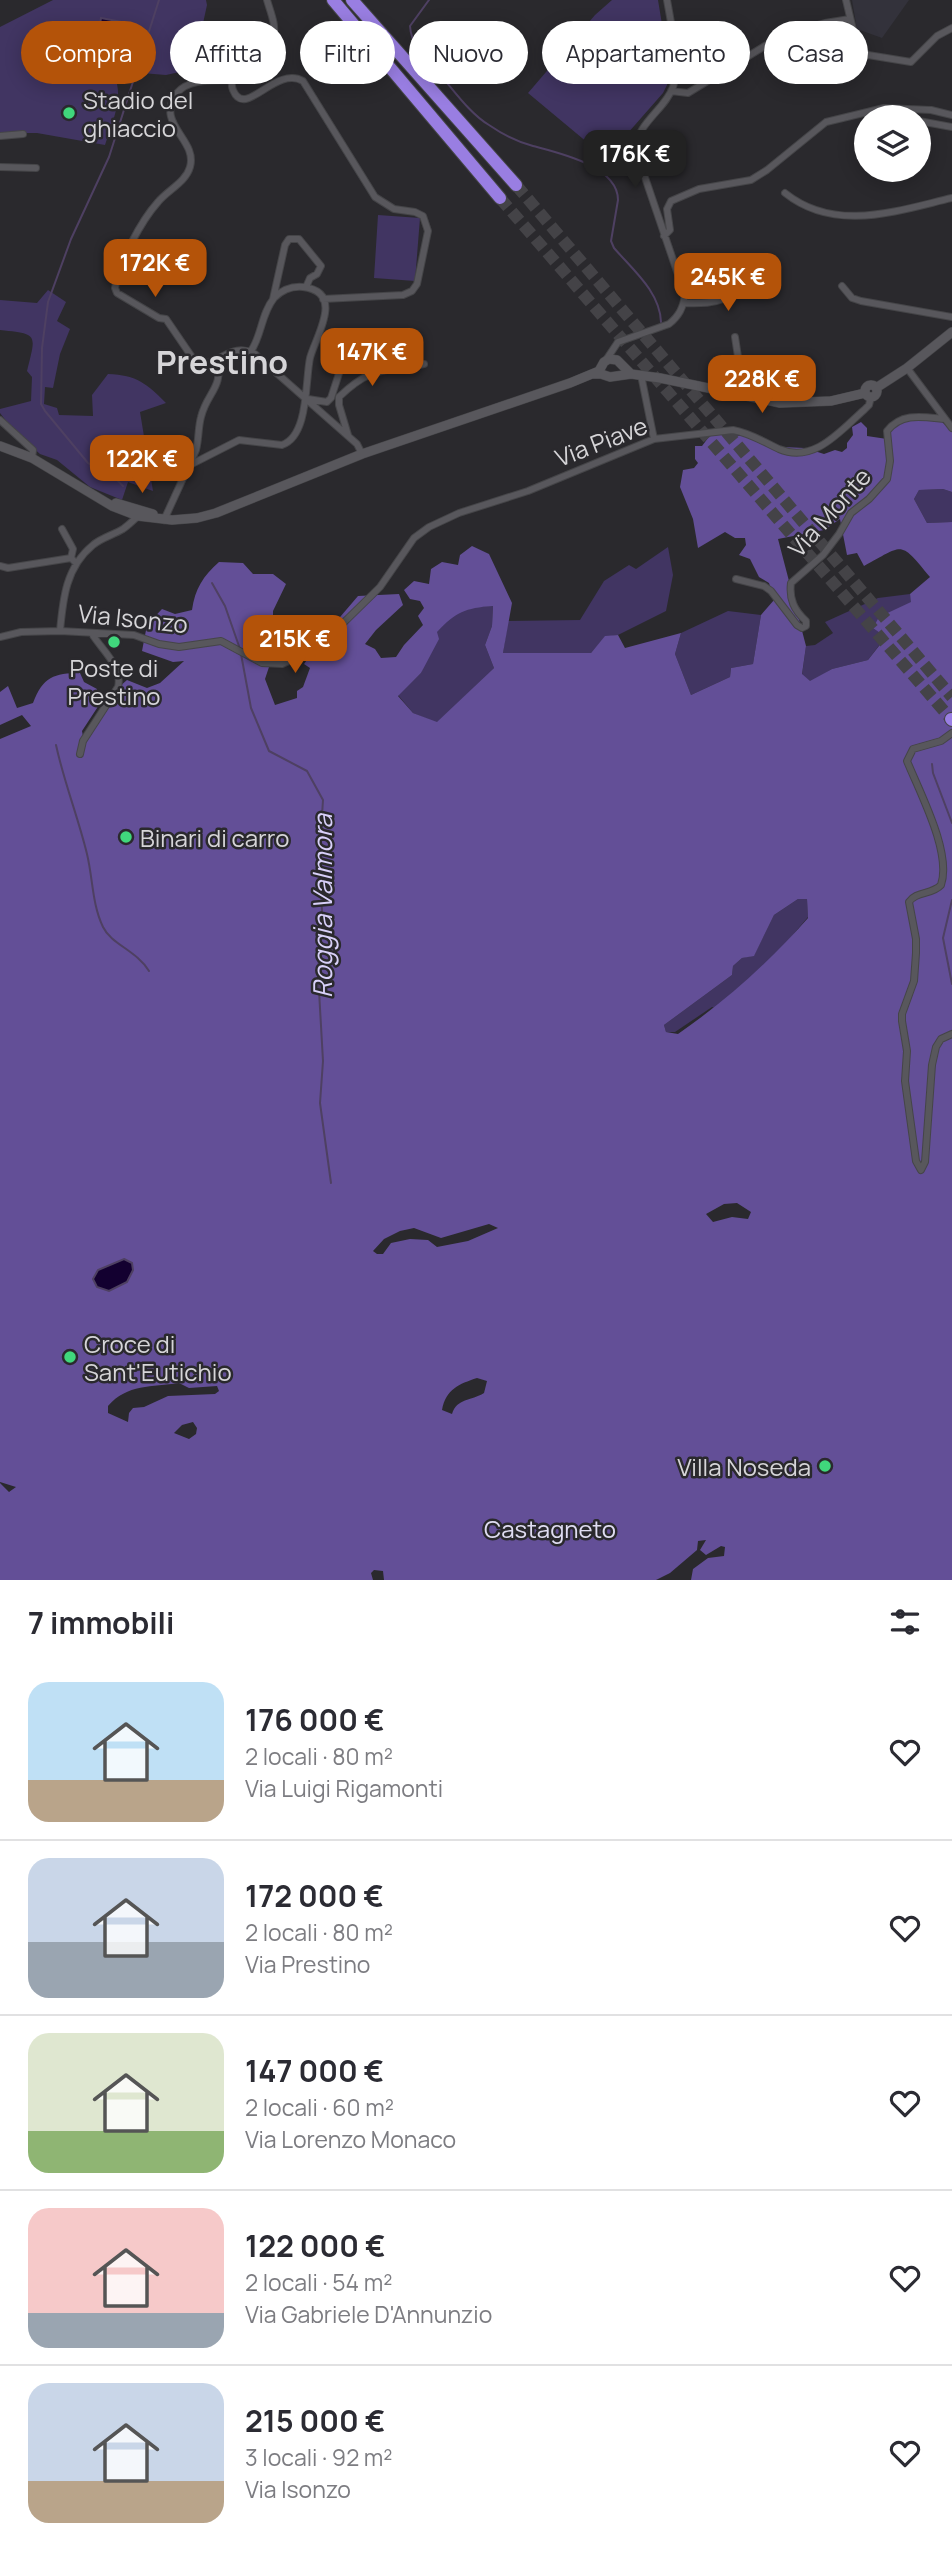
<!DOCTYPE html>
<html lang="it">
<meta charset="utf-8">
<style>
body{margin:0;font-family:Manrope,sans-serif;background:#f2f2f3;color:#2b2b33;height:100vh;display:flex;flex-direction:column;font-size:26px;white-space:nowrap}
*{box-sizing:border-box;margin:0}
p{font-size:23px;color:#7c7c81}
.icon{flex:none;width:38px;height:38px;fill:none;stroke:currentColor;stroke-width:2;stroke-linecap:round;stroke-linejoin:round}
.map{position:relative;height:1580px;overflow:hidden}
.sheet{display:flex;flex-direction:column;background:#fff;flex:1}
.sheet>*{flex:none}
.guide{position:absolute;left:21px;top:21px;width:910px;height:63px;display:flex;gap:14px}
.fabs{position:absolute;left:854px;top:105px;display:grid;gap:14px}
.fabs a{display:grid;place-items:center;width:77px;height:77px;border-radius:50%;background:#fff;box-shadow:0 4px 18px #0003;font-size:35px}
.price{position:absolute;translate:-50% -60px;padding:0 16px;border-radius:14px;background:#b45309;color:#fff;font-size:23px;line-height:46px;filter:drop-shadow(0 2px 4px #0008)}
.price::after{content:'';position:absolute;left:50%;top:42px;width:21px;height:16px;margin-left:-10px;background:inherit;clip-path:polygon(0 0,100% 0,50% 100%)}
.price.selected{background:#222;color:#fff}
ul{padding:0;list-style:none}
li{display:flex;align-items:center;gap:21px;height:175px;padding:0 28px}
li+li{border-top:2px solid #e1e1e2}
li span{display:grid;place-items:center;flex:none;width:196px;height:140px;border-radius:21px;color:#555}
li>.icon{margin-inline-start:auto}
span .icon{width:84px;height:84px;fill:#fffc;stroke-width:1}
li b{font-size:30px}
h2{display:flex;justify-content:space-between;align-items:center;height:84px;padding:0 28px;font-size:30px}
.tag{padding:0 24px;border-radius:32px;background:#fff;box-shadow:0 4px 18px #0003;font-size:24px;line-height:63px}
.tag.selected{background:#b45309;color:#fff}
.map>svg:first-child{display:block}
</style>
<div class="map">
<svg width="952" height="1580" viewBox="0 0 952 1580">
<rect width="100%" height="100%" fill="#2a292d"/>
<!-- built -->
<path fill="#33323b" d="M 852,0 L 909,0 L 882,38 L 857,29 Z"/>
<!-- green -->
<path fill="#413562" d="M 53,0 L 206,0 L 207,5 L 193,69 L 166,75 L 117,71 L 114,77 C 125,95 111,126 105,145 L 37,133 L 0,133 L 0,27 Z
M 612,0 L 658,0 L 669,67 L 667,85 L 663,93 L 606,158 L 528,93 L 595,15 Z
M 378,215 L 420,218 L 415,281 L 374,278 Z
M 48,290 L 66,302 L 57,321 L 70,329 L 60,354 L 53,388 L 45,387 L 44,404 L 57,408 L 59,415 L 93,416 L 92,395 L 108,374 C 137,375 147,384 166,403 L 140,412 L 153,491 L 128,482 L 122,500 L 90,487 L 57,460 L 40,454 L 13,430 L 0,413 L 0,409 L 31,401 L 32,377 L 27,371 C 36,334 39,334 0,330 L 0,300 L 37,303 Z
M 943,489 L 952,492 L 952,522 L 927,523 L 914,499 L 919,490 Z
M 668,547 L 673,575 L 666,611 L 618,635 L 605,637 L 591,653 L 503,653 L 508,621 L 580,620 L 604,581 L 629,565 L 636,569 Z
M 910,594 L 912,602 L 868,660 L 832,669 L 810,682 L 802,675 L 806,646 L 815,645 L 833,633 L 825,622 L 878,598 Z
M 493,606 L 492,626 L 485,645 L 494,668 L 437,723 L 413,713 L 398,695 L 421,673 L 436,632 L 452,616 L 470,607 Z
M 728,611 L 761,615 L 753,664 L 731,668 L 730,677 L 691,695 L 675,654 L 681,633 Z
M 798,899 L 807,899 L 808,917 L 775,956 L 715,1008 L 712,1007 L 675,1032 L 666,1032 L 664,1025 L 732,975 L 733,966 L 742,958 L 754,955 L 774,915 Z"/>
<!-- forest -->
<path fill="#634f97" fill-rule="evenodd" d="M 914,418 L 942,422 L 952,431 L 952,492 L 943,489 L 919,490 L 914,499 L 927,523 L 952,522 L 952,1580 L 691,1580 L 693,1569 L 708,1558 L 724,1556 L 725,1547 L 721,1546 L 706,1555 L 700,1550 L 706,1540 L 698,1541 L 697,1550 L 670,1573 L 656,1580 L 384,1580 L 383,1571 L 374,1570 L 371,1573 L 373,1580 L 0,1580 L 0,1483 L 9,1492 L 16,1487 L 0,1482 L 0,739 L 31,726 L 22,715 L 0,725 L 0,692 L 8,686 L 17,708 L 33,703 C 43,677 54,673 80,673 L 84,682 L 97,689 L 99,705 L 82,731 L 85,747 C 90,727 104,704 123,695 L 119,687 L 127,680 L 147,688 L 160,683 L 184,661 L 173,662 L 142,651 L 147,625 L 162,609 L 175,614 L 192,610 C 195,589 203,576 219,562 L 243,563 L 253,574 L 273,574 L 286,584 L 273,611 L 273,655 L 265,679 L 275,705 L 297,698 L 297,691 L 303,687 L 310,668 L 304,664 L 323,637 L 358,596 L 399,594 L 403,605 L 376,630 L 365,644 L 375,649 L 381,658 L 396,657 L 404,645 L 423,625 L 418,616 L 424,608 L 420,601 L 410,599 L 404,590 L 414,581 L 429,584 L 431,569 L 442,562 L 458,565 L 460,555 L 472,546 L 489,554 L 512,603 L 503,653 L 591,653 L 605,636 L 618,635 L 625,648 L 681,633 L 675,654 L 691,695 L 730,677 L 731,668 L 753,664 L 761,615 L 774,600 L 769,583 L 759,577 L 750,559 L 739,555 L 746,545 L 745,538 L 735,538 L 725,532 L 698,548 L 693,519 L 680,487 L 683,470 L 694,468 L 698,463 L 695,459 L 695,446 L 702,446 L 711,434 L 744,436 L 781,447 L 805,448 L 824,454 L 835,450 L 842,452 L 847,448 L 847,443 L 853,435 L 852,427 L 861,422 L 867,428 L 867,436 L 887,439 L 894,426 ZM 840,519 L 847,555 L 857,553 L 864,566 C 905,544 899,540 930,577 L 910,594 L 911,602 L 879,617 L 873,628 L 886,637 L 868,660 L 832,669 L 810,681 L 802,674 L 806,646 L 778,539 L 824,530 ZM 493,606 L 492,626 L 485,645 L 494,668 L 437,722 L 413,713 L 398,696 L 421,673 L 439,639 L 437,632 C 456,612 465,608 493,606 ZM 798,899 L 807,899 L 808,918 C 769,962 727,1000 678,1034 L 666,1032 L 664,1025 L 732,975 L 733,966 L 742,958 L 754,956 L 774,915 ZM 737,1203 L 751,1212 L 748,1219 L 732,1217 L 713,1222 L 706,1214 L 724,1204 ZM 489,1224 L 498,1228 L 468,1241 L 437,1247 L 428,1240 L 410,1239 L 391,1243 L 383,1254 L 377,1254 L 373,1251 L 384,1239 L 400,1231 L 414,1228 L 441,1238 ZM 477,1378 L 487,1381 L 484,1393 C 471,1401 457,1398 452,1414 L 442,1410 C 446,1389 459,1384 477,1378 ZM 179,1383 L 189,1388 L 217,1386 L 219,1391 L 215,1394 L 168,1396 L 144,1407 L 133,1408 L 129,1413 L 128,1422 L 108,1413 L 108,1406 C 127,1384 152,1387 179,1383 ZM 193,1422 L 197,1428 L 196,1434 L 189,1439 L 174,1433 L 182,1425 Z"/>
<!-- water -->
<path fill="#130030" stroke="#4e4062" stroke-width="2" d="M 101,18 L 122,22 L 120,33 L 99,30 Z
M 124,1259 L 132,1263 L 133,1270 L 127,1282 L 109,1291 L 97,1287 L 93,1279 L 98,1270 Z"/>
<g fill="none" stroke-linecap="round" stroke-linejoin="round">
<!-- stream -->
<path stroke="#4e4062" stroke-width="2" d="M 429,0 L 410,26 C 411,45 425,58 437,71 C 453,89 469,113 489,125 C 502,134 518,142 533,146 C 559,153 618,166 618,200 L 611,241 L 614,248 C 633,270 660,292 661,322
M 123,486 L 113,476 L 88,463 L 45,411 L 41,404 L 42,348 L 48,302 L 71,239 L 109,157 L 159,0
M 212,583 L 225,606 L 240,649
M 241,654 L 251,708 L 269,751 L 307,771 L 323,800 L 319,862 L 322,911 L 318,973 L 323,1061 L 320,1103 L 331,1183
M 56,745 C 64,782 78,817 87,854 C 93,879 92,904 103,927 C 111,944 137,951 149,971
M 932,764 L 933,773 L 952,823
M 952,900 L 943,938 L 952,984"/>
<!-- motorway-tunnel -->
<path stroke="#444347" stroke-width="12" stroke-dasharray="12 6" stroke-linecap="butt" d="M 516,185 L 952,697
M 500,198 L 951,719"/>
<!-- minor casing -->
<g stroke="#454548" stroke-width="8">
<path id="minor" d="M 267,0 C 270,11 277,26 273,37 C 267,55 224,68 233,90 C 245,120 275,65 303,81 L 375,197 L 394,209 L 415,212 L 423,216 L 428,231 L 417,284 L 412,291 L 403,295 L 323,299
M 846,0 L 856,42 L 860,50 L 868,55 L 911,62 L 937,36 L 952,28
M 233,80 C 215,81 189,78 177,93 C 154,124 198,139 190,167 C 186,182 168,190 158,202 C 141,221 119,262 115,288 L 117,293 L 122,296 L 159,318 L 166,319 L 194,360 C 217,371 229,340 255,354 L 357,444 L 362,454
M 671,91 L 688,93 L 786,33 L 825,23 L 850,19
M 919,121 L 952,127
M 0,136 L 23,134
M 0,167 L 36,168
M 785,193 C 835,233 896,211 952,198
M 664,236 L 670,230 L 667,209 L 671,201 L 699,189 L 751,180 L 767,170 L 826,122 L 884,108 L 931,110 L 952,115
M 842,286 L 852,298 L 861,301 L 952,317
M 273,299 L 285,245 L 289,239 L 299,239 L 321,266 L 317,274 L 310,278 L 306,287
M 684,303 C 722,304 726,301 753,275
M 735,337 L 740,370 L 738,395
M 606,360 L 618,342 L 669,324 C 679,316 683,308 685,295 L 636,151 C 635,124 665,110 673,87 C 680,66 671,22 667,0
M 907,368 L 952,428
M 641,375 L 654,439
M 308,399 L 327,402 L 331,398 L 344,358 L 340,348
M 0,420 L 33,450 L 32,458
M 348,435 L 339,405 L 339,397 C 371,366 383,372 424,364
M 188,466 L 239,440 L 282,445 C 309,436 305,381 310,358 C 315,338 346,292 303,287 C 292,286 282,290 274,298 C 261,314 262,335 251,351
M 164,520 L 196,450 C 199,439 198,428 201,417 C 207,392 224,388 217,359
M 62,529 L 73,549 L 71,558
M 0,566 L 8,568 L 71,558 L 76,563
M 736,579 L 764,586 L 771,591 L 797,625 L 802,628 L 806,626 L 806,621 C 794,610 789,599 791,583 L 823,555 L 839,534 L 851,513 L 869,499 L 887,479 L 890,461 L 887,431 C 902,412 923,417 945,419
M 60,631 C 63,598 66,567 93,545 C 101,538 113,535 123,529 C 129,525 134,519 140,515
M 0,637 L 21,632 L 60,631 L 134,635 L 159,644 L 179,647 L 221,641 L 262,663 L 282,664 L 309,652 L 328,638 L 380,587 L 414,538 L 429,527 L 459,513 L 528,491 L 654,439 L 733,430 C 750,433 764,442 779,449 C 814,464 840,431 864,410 L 869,405 L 871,397
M 952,733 L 941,741 L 913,749 L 907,761 C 920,793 952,853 941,885 C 932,895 916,891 909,902 L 916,939 L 916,953 L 914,981 L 902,1014 L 902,1021 L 907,1051 L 905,1081 L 916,1161 L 921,1170 L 925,1162 L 932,1065 L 936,1047 L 941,1039 L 952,1034
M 80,754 L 83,741 L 118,687 C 123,667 102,650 92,634"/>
</g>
<!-- secondary casing -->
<g stroke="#454548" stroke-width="10">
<path id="secondary" d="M 594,374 L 601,374 L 610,377 L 631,374 L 660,378 L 780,403 L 831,401 L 865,393
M865 391a6 6 0 1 1 12 0a6 6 0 1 1-12 0Z
M 876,388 L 907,368 L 952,332
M 0,446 L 32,458 L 112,506 L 138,516 L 172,520 L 197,518 L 216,513 L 362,454 L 570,383 L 599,371 L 604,362 L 609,359 L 617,360 L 631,374
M 116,503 L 153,514"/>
</g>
<!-- motorway casing -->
<g stroke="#454548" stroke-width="14">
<path id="motorway" d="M 333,0 L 500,198
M 352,0 L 516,185
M 951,719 L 952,720"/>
</g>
<!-- minor -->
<use href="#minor" stroke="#58575c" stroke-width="6"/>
<!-- secondary -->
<use href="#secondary" stroke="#58575c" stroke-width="9"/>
<!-- motorway -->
<use href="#motorway" stroke="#997ee2" stroke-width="12"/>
</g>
<!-- markers -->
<g fill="#40d77c" stroke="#2a292d" stroke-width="2.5">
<circle cx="69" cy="113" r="7"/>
<circle cx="114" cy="642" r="7"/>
<circle cx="126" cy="837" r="7"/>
<circle cx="70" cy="1357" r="7"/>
<circle cx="825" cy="1466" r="7"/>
</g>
<g text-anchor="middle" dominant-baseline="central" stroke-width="5" stroke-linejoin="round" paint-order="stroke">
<!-- poi labels -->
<g font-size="24" fill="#d6d5d8" stroke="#2a292d" text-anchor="start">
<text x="83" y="99">Stadio del<tspan x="83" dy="28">ghiaccio</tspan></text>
<text x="114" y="667" text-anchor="middle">Poste di<tspan x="114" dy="28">Prestino</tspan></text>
<text x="140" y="837">Binari di carro</text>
<text x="84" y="1343">Croce di<tspan x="84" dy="28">Sant'Eutichio</tspan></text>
<text x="811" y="1466" text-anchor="end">Villa Noseda</text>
</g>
<!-- street labels -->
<g font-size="24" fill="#d6d5d8" stroke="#2a292d">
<text transform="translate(601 441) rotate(-21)">Via Piave</text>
<text transform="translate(829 512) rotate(-48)">Via Monte</text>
<text transform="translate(133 618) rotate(6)">Via Isonzo</text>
</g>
<!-- park labels -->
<g font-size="24" fill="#e0ddf2" stroke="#2a292d">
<text x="550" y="1528">Castagneto</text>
</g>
<!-- water labels -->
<g font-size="26" font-style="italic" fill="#d8d0f9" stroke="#2a292d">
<text transform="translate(322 906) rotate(-90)">Roggia Valmora</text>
</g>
<!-- district labels -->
<g font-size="32" font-weight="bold" fill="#d6d5d8" stroke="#2a292d">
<text x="222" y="362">Prestino</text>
</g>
</g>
</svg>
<div class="fabs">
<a><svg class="icon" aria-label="layers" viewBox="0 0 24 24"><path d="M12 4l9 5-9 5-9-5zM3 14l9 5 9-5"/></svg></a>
</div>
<b class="price selected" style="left:635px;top:190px">176K €</b>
<b class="price" style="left:155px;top:299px">172K €</b>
<b class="price" style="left:728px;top:313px">245K €</b>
<b class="price" style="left:372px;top:388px">147K €</b>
<b class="price" style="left:762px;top:415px">228K €</b>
<b class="price" style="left:142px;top:495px">122K €</b>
<b class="price" style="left:295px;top:675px">215K €</b>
<div class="guide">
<a class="tag selected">Compra</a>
<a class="tag">Affitta</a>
<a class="tag">Filtri</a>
<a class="tag">Nuovo</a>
<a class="tag">Appartamento</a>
<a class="tag">Casa</a>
</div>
</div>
<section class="sheet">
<h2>7 immobili<svg class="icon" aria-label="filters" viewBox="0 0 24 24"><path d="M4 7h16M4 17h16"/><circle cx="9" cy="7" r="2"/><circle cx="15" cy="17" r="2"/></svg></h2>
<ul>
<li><span style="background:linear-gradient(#bfe0f5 70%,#b9a48a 0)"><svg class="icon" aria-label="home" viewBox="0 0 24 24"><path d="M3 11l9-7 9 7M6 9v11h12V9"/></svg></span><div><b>176 000 €</b><p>2 locali · 80 m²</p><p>Via Luigi Rigamonti</p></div><svg class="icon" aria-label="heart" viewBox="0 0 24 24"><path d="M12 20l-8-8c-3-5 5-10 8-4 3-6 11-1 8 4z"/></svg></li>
<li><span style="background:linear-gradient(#c9d6e8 60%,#9aa5b1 0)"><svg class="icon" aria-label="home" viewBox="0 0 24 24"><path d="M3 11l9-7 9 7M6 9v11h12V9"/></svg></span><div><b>172 000 €</b><p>2 locali · 80 m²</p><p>Via Prestino</p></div><svg class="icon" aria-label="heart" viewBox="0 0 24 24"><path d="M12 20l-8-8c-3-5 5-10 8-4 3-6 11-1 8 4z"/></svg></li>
<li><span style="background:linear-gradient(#dfe7d0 70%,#8fb573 0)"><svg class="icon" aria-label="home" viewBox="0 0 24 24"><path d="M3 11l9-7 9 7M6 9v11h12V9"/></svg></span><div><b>147 000 €</b><p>2 locali · 60 m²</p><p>Via Lorenzo Monaco</p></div><svg class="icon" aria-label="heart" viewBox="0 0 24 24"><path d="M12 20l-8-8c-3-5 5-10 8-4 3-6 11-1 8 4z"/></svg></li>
<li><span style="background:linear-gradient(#f6c9c9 75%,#9aa5b1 0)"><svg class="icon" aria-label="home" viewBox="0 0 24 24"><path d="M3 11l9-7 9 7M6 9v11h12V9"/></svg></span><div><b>122 000 €</b><p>2 locali · 54 m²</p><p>Via Gabriele D'Annunzio</p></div><svg class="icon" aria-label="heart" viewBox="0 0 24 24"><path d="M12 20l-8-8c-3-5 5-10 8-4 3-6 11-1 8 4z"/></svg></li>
<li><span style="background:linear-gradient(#c9d6e8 70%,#b9a48a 0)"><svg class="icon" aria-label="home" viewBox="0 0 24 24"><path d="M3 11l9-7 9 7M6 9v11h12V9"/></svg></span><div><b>215 000 €</b><p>3 locali · 92 m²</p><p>Via Isonzo</p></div><svg class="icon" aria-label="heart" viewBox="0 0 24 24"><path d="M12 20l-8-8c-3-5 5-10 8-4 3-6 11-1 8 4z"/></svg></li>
</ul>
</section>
